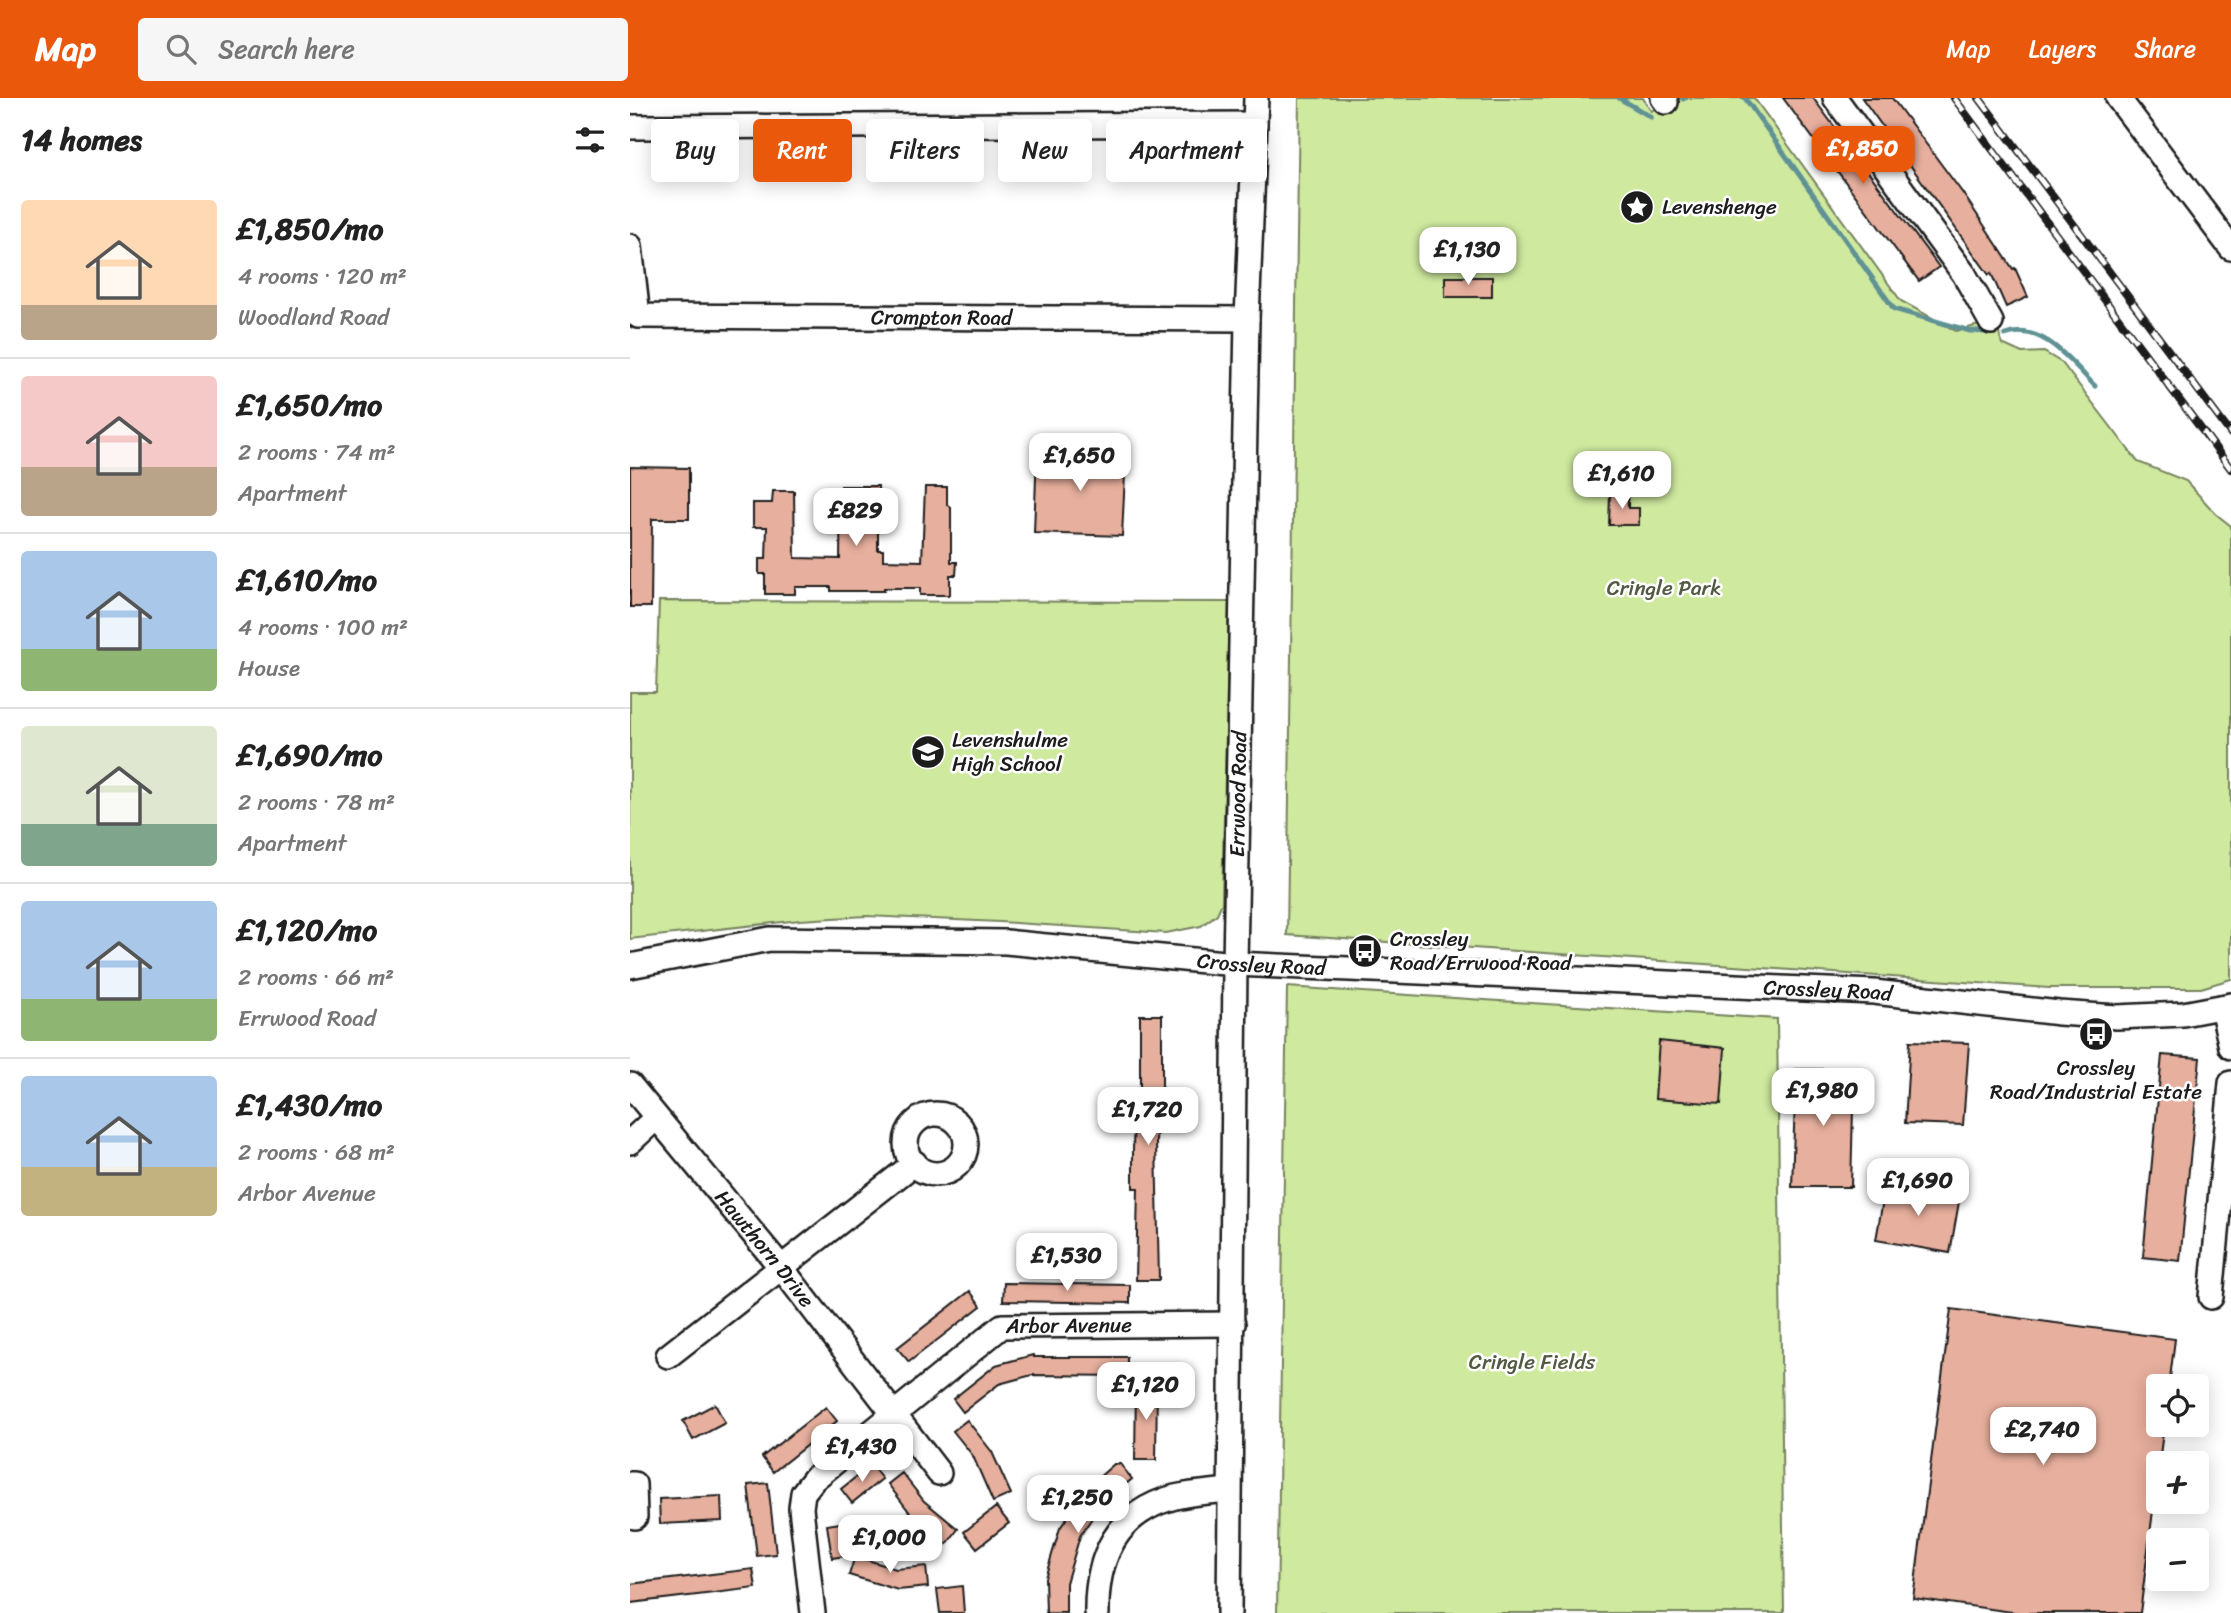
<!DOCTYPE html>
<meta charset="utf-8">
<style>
body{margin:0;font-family:Sriracha,sans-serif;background:#f6f6f6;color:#222;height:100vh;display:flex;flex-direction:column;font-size:26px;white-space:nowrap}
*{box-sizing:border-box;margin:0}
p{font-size:23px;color:#767676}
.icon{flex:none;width:38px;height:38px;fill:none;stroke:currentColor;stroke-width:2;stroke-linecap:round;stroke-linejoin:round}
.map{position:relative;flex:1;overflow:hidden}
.panel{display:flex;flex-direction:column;background:#fff;width:630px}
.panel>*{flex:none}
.top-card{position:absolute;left:21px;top:21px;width:665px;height:63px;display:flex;gap:14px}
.tools{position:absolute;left:1516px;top:1276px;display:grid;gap:14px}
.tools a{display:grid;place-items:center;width:63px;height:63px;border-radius:7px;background:#fff;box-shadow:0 4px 18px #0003;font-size:35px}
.price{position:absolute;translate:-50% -60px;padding:0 16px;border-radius:14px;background:#fff;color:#222;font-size:23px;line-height:46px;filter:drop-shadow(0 2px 4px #0008)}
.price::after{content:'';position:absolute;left:50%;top:42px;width:21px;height:16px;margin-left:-10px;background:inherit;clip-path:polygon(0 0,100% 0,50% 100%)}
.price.selected{background:#ea580c;color:#fff}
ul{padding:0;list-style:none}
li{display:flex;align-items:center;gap:21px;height:175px;padding:0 21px}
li+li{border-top:2px solid #e0e0e0}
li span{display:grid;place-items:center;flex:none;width:196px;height:140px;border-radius:7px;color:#555}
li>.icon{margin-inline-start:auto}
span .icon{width:84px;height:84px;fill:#fffc;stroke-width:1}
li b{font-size:30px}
h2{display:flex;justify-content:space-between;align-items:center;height:84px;padding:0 21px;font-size:30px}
.pill{padding:0 24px;border-radius:7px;background:#fff;box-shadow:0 4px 18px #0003;font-size:24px;line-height:63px}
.pill.selected{background:#ea580c;color:#fff}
header{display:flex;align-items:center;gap:42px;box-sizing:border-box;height:98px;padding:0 35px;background:#ea580c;color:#fff}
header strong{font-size:33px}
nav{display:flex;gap:38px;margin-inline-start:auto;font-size:24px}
.search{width:490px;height:63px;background:#f6f6f6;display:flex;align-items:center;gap:18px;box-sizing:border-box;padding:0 24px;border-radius:7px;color:#767676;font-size:26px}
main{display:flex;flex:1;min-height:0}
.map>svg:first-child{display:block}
</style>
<header>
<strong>Map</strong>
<div class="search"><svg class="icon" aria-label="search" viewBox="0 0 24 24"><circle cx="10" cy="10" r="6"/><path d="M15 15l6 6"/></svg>Search here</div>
<nav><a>Map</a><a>Layers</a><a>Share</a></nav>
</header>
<main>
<section class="panel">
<h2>14 homes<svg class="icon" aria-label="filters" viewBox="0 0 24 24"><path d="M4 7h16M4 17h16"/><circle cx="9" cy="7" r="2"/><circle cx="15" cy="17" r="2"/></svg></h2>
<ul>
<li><span style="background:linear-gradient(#ffd9b3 75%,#b9a48a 0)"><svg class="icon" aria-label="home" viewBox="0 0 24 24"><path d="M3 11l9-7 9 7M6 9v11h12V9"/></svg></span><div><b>£1,850/mo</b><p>4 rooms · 120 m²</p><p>Woodland Road</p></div></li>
<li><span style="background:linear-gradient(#f6c9c9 65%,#b9a48a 0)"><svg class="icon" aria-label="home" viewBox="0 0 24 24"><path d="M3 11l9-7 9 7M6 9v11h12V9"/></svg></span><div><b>£1,650/mo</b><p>2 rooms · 74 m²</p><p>Apartment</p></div></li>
<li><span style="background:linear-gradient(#a9c7e8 70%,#8fb573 0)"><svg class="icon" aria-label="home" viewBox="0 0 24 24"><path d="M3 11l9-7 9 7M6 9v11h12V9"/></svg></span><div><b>£1,610/mo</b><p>4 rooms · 100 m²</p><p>House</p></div></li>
<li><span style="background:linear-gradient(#dfe7d0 70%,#7fa58c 0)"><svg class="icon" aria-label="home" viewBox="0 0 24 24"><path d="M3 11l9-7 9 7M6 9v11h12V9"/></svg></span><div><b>£1,690/mo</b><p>2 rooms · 78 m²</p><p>Apartment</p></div></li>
<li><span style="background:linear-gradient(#a9c7e8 70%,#8fb573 0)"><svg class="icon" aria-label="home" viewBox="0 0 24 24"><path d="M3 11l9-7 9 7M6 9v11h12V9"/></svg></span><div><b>£1,120/mo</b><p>2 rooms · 66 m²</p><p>Errwood Road</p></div></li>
<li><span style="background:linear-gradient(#a9c7e8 65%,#c2b280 0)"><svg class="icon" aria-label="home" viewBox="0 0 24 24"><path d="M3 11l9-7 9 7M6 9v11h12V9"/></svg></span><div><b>£1,430/mo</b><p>2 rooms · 68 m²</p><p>Arbor Avenue</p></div></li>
</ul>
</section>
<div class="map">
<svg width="1601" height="1515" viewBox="0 0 1601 1515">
<rect width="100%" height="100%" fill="#fff"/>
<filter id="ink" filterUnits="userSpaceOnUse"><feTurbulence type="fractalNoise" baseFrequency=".0143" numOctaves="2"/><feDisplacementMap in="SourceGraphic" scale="14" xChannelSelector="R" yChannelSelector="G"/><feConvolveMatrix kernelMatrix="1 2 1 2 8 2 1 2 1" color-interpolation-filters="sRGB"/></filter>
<g filter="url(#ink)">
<!-- green -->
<path fill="#cfe99f" stroke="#76825e" stroke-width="2" d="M 669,0 L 1013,0 L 1021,13 L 1042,0 L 1124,0 L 1271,203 L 1326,233 L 1361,224 L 1367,228 L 1372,246 L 1392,255 L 1414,254 L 1432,265 L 1508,364 L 1556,383 L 1586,416 L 1601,428 L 1601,881 L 1571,890 L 1419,890 L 657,837 Z
M 29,503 L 599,504 L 592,805 L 587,816 L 571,828 L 536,835 L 370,824 L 236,818 L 170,822 L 0,841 L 0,594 L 26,594 Z
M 657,889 L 1147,921 L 1154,1515 L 647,1515 Z"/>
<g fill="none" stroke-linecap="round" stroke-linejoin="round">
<!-- stream -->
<path stroke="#609295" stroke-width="5" d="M 989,0 L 1021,19
M 1115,0 L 1264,211 L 1340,233 L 1356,234
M 1053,1 L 1055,0
M 1375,237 C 1412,223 1442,265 1465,288"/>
</g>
<!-- building -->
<path fill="#e7af9d" stroke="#1c1c1c" stroke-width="2" d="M 1153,0 L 1183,0 L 1309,169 L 1289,183 Z
M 1232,0 L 1262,0 L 1334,97 L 1383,171 L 1385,170 L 1398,199 L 1376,209 L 1361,175 L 1359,177 Z
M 815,179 L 862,179 L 862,199 L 815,199 Z
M 407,352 L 496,355 L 492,438 L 404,435 Z
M 0,369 L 59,370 L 59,421 L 22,421 L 21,509 L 0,509 Z
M 211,388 L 248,388 L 248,452 L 253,452 L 253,462 L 292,463 L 295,389 L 317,389 L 317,407 L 321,409 L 321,464 L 327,464 L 326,477 L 320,477 L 320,497 L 290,497 L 290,490 L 254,490 L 254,493 L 201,493 L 201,489 L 165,489 L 165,496 L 135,496 L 135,476 L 129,476 L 129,461 L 136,461 L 137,429 L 123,429 L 123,405 L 142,405 L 143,393 L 164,393 L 165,460 L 210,461 Z
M 980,396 L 998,396 L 998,410 L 1009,410 L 1009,427 L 979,427 Z
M 510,917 L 532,917 L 532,1002 L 527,1002 L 526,1045 L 529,1182 L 506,1182 L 508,1090 L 503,1090 L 503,1053 L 504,1009 L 510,1009 Z
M 1029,943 L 1095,950 L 1091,1006 L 1025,1001 Z
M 1280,943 L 1339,945 L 1333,1027 L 1275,1025 Z
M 1532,957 L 1570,960 L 1550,1163 L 1513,1159 Z
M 1166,971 L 1224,971 L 1221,1089 L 1162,1089 Z
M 1256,1085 L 1330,1098 L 1320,1155 L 1246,1142 Z
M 374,1185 L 500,1187 L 500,1205 L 373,1203 Z
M 340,1193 L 351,1208 L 279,1264 L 267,1250 Z
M 1321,1211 L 1545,1241 L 1539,1288 L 1528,1288 L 1528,1326 L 1534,1326 L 1510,1515 L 1389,1515 L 1283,1500 Z
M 403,1257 L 404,1259 L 497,1259 L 497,1278 L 402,1277 L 369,1286 L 333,1314 L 323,1301 L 366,1267 Z
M 506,1286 L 527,1286 L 526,1362 L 505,1362 Z
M 85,1306 L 95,1325 L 63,1342 L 53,1323 Z
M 196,1309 L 207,1323 L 143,1374 L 132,1359 Z
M 337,1322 L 362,1354 L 381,1396 L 363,1404 L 343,1358 L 323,1333 Z
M 484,1366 L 490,1366 L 502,1381 L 470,1408 L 450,1438 L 436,1485 L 436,1515 L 416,1515 L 415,1480 L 430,1430 L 458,1389 Z
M 241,1367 L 252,1381 L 222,1405 L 211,1391 Z
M 272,1375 L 294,1403 L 328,1431 L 317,1446 L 281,1416 L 258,1386 Z
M 138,1385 L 146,1456 L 127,1458 L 118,1387 Z
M 91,1398 L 92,1423 L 30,1426 L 29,1401 Z
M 366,1409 L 379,1425 L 347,1450 L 334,1434 Z
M 217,1424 L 222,1457 L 202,1460 L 197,1427 Z
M 225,1458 L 266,1471 L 296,1468 L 298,1489 L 268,1492 L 219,1477 Z
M 123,1471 L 126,1490 L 0,1505 L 0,1486 Z
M 332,1488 L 334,1515 L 310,1515 L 307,1491 Z"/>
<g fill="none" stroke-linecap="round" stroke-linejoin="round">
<!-- minor casing -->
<g stroke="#1c1c1c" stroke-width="28">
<g id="minor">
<path d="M 1033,0 L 1036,4"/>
<path d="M 1205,0 L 1334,176 L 1361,224"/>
<path d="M 1488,0 L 1601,150"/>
<path d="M 0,29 L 625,26"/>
<path id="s1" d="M 0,148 L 8,218 L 617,221"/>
<path id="s2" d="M 0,868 L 140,841 L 376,844 L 605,866 L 1244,894 L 1429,915 L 1487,919 L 1553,916 L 1601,907"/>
<path d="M 1592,909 L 1601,949"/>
<path id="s3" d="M 0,987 L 150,1168 L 309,1375"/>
<circle cx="306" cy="1046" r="30"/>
<path d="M 0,1044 L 26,1020"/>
<path d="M 1581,1199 L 1601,985"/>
<path d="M 38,1258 L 285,1065"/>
<path d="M 0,1386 L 4,1386 L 5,1419"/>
<path id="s4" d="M 183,1515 L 171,1410 L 173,1395 L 184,1381 L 372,1228 L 603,1226"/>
<path d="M 467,1515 C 466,1459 487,1414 545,1399 C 562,1395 581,1394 599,1392"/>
<path id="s5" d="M 599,1515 L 605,866 L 617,221 L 626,0"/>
</g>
</g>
<!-- minor -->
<use href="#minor" stroke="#fff" stroke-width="23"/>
<!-- rail casing -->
<g stroke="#1c1c1c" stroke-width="8">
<path id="rail" d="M 1324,0 L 1601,371
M 1349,0 L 1601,336"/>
</g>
<!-- rail -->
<use href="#rail" stroke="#fff" stroke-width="5" stroke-dasharray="16" stroke-linecap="butt"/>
</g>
</g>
<!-- icons -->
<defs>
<g id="sight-disc" transform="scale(1.75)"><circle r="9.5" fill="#1c1c1c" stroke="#fff"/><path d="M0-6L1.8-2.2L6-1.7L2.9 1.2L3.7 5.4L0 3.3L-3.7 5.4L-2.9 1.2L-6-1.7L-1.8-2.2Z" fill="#fff"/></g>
<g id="school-disc" transform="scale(1.75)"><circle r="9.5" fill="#1c1c1c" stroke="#fff"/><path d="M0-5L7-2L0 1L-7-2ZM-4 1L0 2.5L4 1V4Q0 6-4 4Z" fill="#fff"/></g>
<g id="bus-disc" transform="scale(1.75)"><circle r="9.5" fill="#1c1c1c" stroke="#fff"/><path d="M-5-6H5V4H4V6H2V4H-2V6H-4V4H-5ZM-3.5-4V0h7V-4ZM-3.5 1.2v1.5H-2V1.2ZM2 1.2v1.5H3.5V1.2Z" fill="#fff"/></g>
</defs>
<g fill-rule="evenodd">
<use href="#sight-disc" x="1007" y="109"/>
<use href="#school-disc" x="298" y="654"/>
<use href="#bus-disc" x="735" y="853"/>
<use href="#bus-disc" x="1466" y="936"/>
</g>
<g text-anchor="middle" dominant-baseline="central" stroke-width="5" stroke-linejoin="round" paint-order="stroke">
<!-- poi labels -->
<g font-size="21" fill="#1c1c1c" stroke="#fff" text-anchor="start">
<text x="1032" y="109">Levenshenge</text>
<text x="322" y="642">Levenshulme<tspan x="322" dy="24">High School</tspan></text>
<text x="760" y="841">Crossley<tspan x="760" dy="24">Road/Errwood Road</tspan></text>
<text x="1466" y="970" text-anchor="middle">Crossley<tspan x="1466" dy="24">Road/Industrial Estate</tspan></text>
</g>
<!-- street labels -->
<g font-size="21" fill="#1c1c1c" stroke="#fff">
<text stroke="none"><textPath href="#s1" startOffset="374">Crompton Road</textPath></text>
<text stroke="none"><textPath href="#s5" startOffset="819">Errwood Road</textPath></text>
<text stroke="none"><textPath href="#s2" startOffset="635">Crossley Road</textPath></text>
<text stroke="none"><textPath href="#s2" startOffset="1202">Crossley Road</textPath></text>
<text stroke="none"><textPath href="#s3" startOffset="212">Hawthorn Drive</textPath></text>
<text stroke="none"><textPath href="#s4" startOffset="448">Arbor Avenue</textPath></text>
</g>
<!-- park labels -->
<g font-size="21" fill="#525a43" stroke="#fff">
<text x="1034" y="490">Cringle Park</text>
<text x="902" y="1264">Cringle Fields</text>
</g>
</g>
</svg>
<div class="tools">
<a><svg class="icon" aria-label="locate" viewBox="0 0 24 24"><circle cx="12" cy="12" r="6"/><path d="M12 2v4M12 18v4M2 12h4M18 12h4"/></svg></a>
<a>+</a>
<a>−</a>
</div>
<b class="price selected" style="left:1233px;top:88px">£1,850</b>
<b class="price" style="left:838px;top:189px">£1,130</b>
<b class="price" style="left:450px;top:395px">£1,650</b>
<b class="price" style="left:992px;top:413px">£1,610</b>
<b class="price" style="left:226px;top:450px">£829</b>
<b class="price" style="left:1193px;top:1030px">£1,980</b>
<b class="price" style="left:518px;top:1049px">£1,720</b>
<b class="price" style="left:1288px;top:1120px">£1,690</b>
<b class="price" style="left:437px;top:1195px">£1,530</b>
<b class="price" style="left:516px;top:1324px">£1,120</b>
<b class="price" style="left:1413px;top:1369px">£2,740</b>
<b class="price" style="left:232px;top:1386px">£1,430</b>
<b class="price" style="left:448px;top:1437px">£1,250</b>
<b class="price" style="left:260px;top:1477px">£1,000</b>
<div class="top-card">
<a class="pill">Buy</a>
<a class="pill selected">Rent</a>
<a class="pill">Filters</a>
<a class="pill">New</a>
<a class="pill">Apartment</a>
</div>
</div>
</main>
